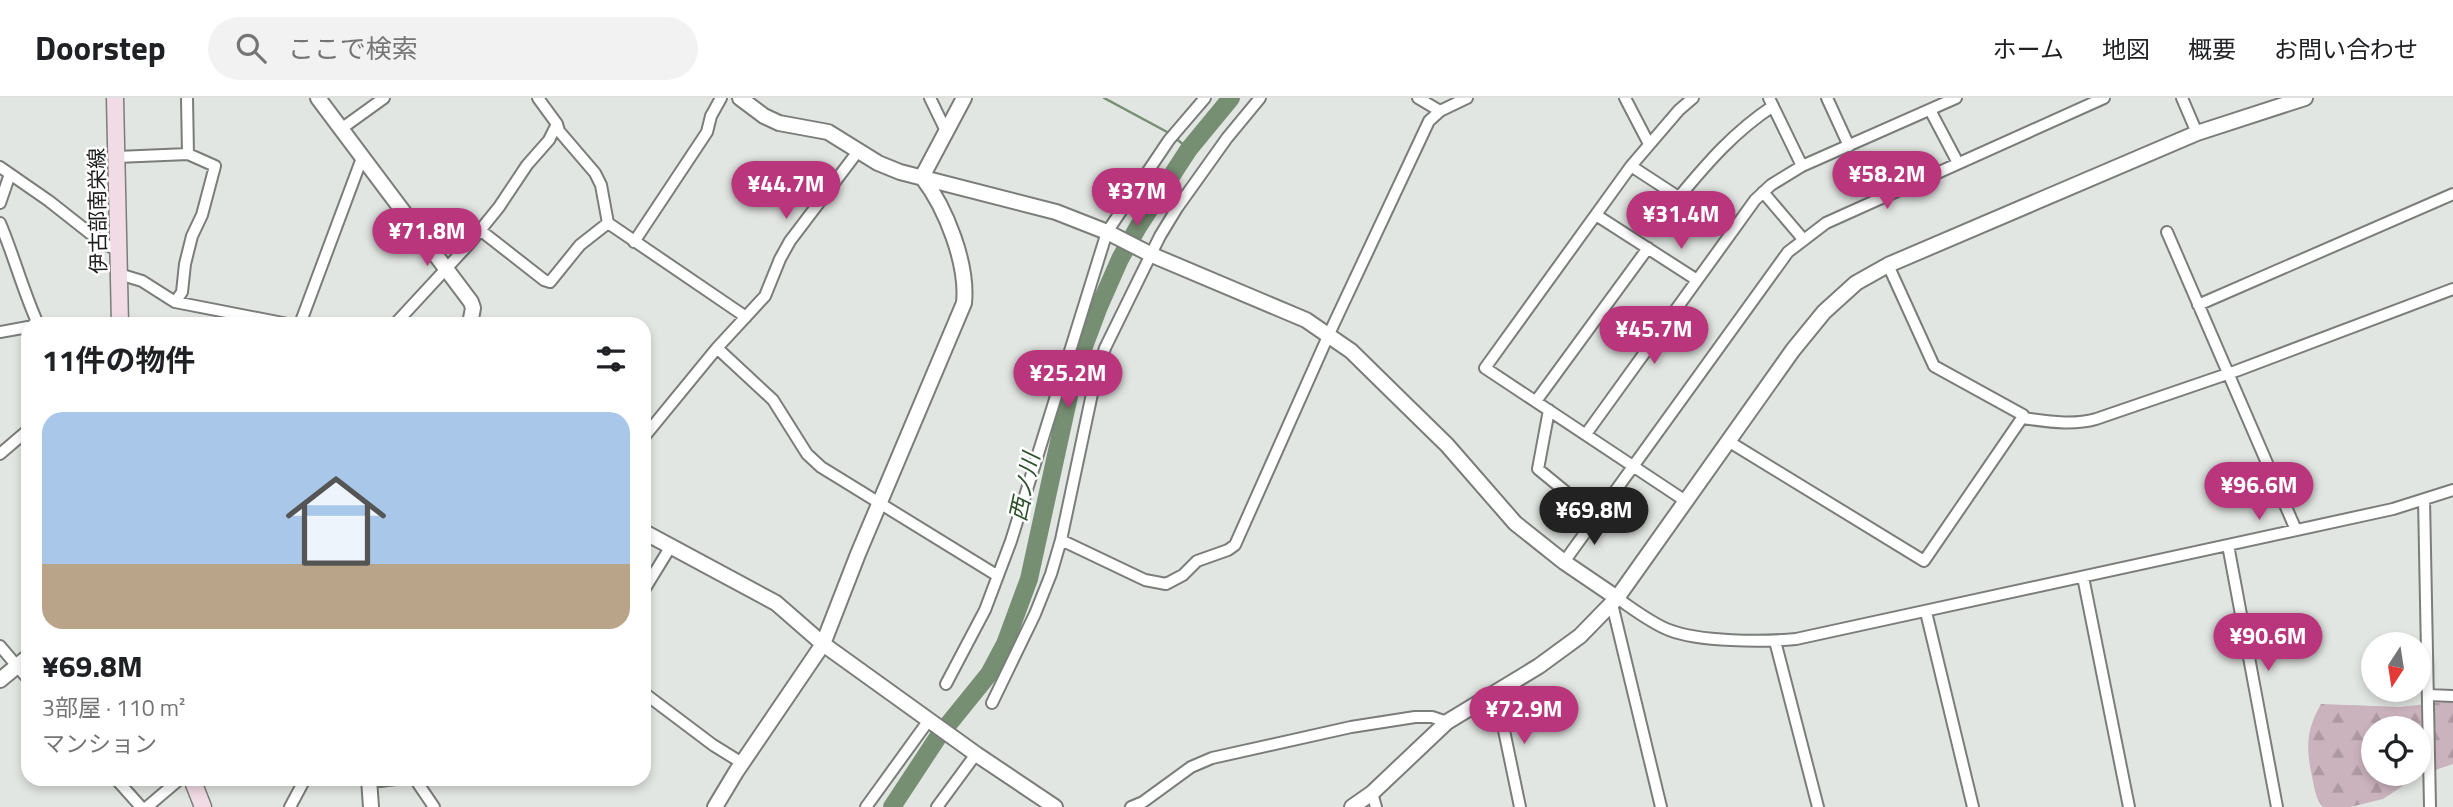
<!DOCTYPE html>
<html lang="ja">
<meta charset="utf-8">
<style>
body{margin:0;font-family:"Titillium Web","Noto Sans JP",sans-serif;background:#f2f2f2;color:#202124;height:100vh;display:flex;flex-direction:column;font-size:26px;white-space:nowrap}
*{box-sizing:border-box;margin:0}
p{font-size:23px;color:#757577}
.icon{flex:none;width:38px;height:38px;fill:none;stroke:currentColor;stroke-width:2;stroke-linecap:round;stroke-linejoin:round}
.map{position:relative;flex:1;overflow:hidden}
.drawer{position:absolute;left:21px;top:219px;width:630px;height:469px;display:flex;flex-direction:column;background:#fff;border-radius:21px;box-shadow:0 4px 10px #0003}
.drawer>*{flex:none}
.needle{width:46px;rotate:192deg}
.buttons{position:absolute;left:2361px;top:534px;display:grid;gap:14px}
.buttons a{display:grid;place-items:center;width:70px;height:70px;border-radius:50%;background:#fff;box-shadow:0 4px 10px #0003;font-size:35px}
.price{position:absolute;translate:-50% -60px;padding:0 16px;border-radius:24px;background:#b9357c;color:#fff;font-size:23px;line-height:46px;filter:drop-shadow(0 2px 4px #0008)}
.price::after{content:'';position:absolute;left:50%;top:42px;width:21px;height:16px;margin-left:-10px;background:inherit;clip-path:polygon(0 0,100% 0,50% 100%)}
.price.active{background:#222;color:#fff}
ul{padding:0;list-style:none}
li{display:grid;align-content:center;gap:14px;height:371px;padding:0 21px}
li+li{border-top:2px solid #e0e0e0}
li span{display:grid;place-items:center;height:217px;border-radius:21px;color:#555}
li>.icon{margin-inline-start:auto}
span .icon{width:126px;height:126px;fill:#fffc;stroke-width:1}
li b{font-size:30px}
h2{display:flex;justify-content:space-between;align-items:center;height:84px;padding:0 21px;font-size:30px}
header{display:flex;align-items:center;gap:42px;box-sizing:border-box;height:98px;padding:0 35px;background:#fff;border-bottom:2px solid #e0e0e0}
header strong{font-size:33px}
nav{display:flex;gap:38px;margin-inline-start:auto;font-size:24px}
.search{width:490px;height:63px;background:#f2f2f2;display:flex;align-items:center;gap:18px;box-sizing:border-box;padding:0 24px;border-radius:38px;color:#757577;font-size:26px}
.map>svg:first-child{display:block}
</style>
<header>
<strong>Doorstep</strong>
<div class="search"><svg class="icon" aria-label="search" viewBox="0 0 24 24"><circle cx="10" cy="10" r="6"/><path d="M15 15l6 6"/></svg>ここで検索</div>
<nav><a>ホーム</a><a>地図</a><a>概要</a><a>お問い合わせ</a></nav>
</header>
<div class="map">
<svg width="2453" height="709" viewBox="0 0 2453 709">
<defs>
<pattern id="forest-firs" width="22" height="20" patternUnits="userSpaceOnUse" patternTransform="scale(1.75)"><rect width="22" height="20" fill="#cbb3bd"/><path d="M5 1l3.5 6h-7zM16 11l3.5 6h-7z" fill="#ae99a2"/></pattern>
</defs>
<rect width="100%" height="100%" fill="#e2e6e2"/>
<!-- forest -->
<path fill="url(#forest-firs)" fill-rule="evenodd" d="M 2453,603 L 2453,666 L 2418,678 L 2383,701 L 2350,709 L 2323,709 C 2316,701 2315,693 2313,683 C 2306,652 2305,634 2321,606 L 2400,609 ZM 2373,630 L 2418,630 L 2418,676 L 2373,676 Z"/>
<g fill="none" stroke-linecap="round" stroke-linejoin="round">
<!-- stream -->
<path stroke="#768f73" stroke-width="2.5" d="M 1104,0 L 1169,35
M 1174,39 L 1189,51"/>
<!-- river -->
<path stroke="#768f73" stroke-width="18" d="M 892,709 L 938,639 L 989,576 L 1005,546 L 1029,481 L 1074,275 L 1098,211 L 1120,161 L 1138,129 L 1189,51 L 1231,0"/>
<!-- minor casing -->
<g stroke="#7a7d79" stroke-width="14">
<path id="minor" d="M 187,0 L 188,56
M 538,0 L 557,26 L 559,33 L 595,75 L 601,87 L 608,125 L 746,219
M 930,0 L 947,35
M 1418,0 L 1440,13
M 1625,0 L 1649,46
M 1769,0 L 1802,68
M 1827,0 L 1849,48
M 2182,0 L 2197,35
M 1930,12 L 1958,65
M 341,31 L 384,0
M 117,59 L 188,56 L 215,68 L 202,117 L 192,138 L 185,166 L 182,194 L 175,204
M 1631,68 L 1732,134
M 0,69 L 49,103 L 101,144 L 119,153
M 1763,94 L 1803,141
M 1679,99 C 1709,63 1734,34 1773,8
M 0,105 L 10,76
M 1596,117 L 1697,182
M 0,125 C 14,158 23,193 38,226
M 480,132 L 544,182 L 550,184 L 580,147 L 608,125
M 2167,134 L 2296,432
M 634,144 L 707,34 L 711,18 L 721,0
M 1888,167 L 1934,268 L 2023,317 L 2022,320 C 2046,323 2071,328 2096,321 L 2236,273 L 2453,191
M 119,176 L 142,183 L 175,204 L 288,226
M 2198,207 L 2453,96
M 300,226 L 362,60
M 395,226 L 469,146 L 499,109 L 527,67 L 549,42 L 557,26
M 0,234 L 28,229
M 717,250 L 773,302 L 807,356 L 821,369 L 998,478
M 1536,303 L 1648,150
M 1549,312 L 1538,371 L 1566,394 L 1599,416
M 1586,336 L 1755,102 L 1771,87 L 1802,68 L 1956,0
M 644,339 L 717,250 L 765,198 L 780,161 L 790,143 L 859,52
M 1728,343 L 1924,463 L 2022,320
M 0,356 L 28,332
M 2424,401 L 2430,709
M 1684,402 L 1485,270 L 1631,68 L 1679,12 L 1693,0
M 1061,442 L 1145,482 L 1166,486 L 1183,477 L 1197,463 L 1228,452 L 1235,447 L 1329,236 L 1429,23 L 1440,13 L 1467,0
M 2228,447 L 2277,709
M 1564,464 L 1788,154 L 1826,125 L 2104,0
M 2083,479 L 2129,709
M 644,492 L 671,448
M 1617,500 C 1633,511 1651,525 1669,532 C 1699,544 1763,544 1796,541 L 2393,411 L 2453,392
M 1612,506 L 1661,709
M 1926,514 L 1973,709
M 1775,543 L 1818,709
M 0,548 L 28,581
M 946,586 L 985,512 L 1011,443 L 1107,134 L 1169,42 L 1205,0
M 1496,594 L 1520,709
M 644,595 L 713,647 L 742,665
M 2428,597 L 2453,598
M 992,605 L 1035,516 L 1051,476 L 1061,442 L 1093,291 L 1105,250 L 1160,138 L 1177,110 L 1227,40 L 1260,0
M 116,681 L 141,709
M 368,681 L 380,683 L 396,681
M 415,681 L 434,709
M 1372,695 L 1376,709
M 147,709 L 180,681
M 290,709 L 305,681
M 866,709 L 929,622
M 937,709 L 976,656
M 1131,709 L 1143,704 L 1191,669 L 1212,660 L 1351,629 L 1415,619 L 1432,619 L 1447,624"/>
</g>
<!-- tertiary casing -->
<g stroke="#7a7d79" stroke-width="18">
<path id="tertiary" d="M 318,0 L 471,204 L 473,210 L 470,226
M 740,0 L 764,18 L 779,25 L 828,34 L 878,65 L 900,74 L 1056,114 L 1107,134 L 1152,157 L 1306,222 L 1351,253 L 1403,304 L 1447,347 L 1515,425 L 1564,464 L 1617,500
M 922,79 L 964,0
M 644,434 L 776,505 L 823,546 L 976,656 L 1055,709
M 0,582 L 28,559
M 369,681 L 371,709
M 715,709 L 736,674 L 823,546 L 858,456 L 964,205 C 968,166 946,110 922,79
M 1352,709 L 1372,695 L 1447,624 L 1539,568 L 1580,538 L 1617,500 L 1793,252 L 1824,214 L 1856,185 L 1888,167 L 2197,35 L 2305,0"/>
</g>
<!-- secondary casing -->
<g stroke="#7a7d79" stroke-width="19">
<path id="secondary" d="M 115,0 L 120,226
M 192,681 L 203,709"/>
</g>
<!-- minor -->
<use href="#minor" stroke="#fff" stroke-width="10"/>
<!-- tertiary -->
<use href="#tertiary" stroke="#fff" stroke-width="14"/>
<!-- secondary -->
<use href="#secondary" stroke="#f1dbe4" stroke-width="16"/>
</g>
<g text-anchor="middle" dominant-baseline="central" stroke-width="5" stroke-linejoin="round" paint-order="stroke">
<!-- street labels -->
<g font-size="21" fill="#1b1c1b" stroke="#fff">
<text transform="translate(97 113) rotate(-91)">伊古部南栄線</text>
</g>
<!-- water labels -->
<g font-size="23" font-style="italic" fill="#2a5128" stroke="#fff">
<text transform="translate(1024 389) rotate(-78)">西ノ川</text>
</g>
</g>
</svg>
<div class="buttons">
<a><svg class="needle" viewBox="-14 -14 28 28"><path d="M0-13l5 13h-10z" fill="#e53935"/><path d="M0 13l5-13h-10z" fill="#757577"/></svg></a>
<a><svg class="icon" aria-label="locate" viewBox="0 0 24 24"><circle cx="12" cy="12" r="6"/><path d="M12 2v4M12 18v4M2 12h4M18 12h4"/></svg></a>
</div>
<b class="price" style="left:1887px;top:113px">¥58.2M</b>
<b class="price" style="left:786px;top:123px">¥44.7M</b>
<b class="price" style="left:1137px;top:130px">¥37M</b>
<b class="price" style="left:1681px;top:153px">¥31.4M</b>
<b class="price" style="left:427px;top:170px">¥71.8M</b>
<b class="price" style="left:1654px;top:268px">¥45.7M</b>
<b class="price" style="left:1068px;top:312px">¥25.2M</b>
<b class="price" style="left:2259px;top:424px">¥96.6M</b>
<b class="price active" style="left:1594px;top:449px">¥69.8M</b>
<b class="price" style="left:2268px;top:575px">¥90.6M</b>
<b class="price" style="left:1524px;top:648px">¥72.9M</b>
<section class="drawer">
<h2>11件の物件<svg class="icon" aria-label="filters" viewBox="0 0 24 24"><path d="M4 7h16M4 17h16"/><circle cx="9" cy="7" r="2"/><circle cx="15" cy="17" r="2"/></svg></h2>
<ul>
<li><span style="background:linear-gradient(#a9c7e8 70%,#b9a48a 0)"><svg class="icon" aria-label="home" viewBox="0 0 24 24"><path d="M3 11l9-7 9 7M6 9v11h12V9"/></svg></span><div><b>¥69.8M</b><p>3部屋 · 110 m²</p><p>マンション</p></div></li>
</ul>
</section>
</div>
